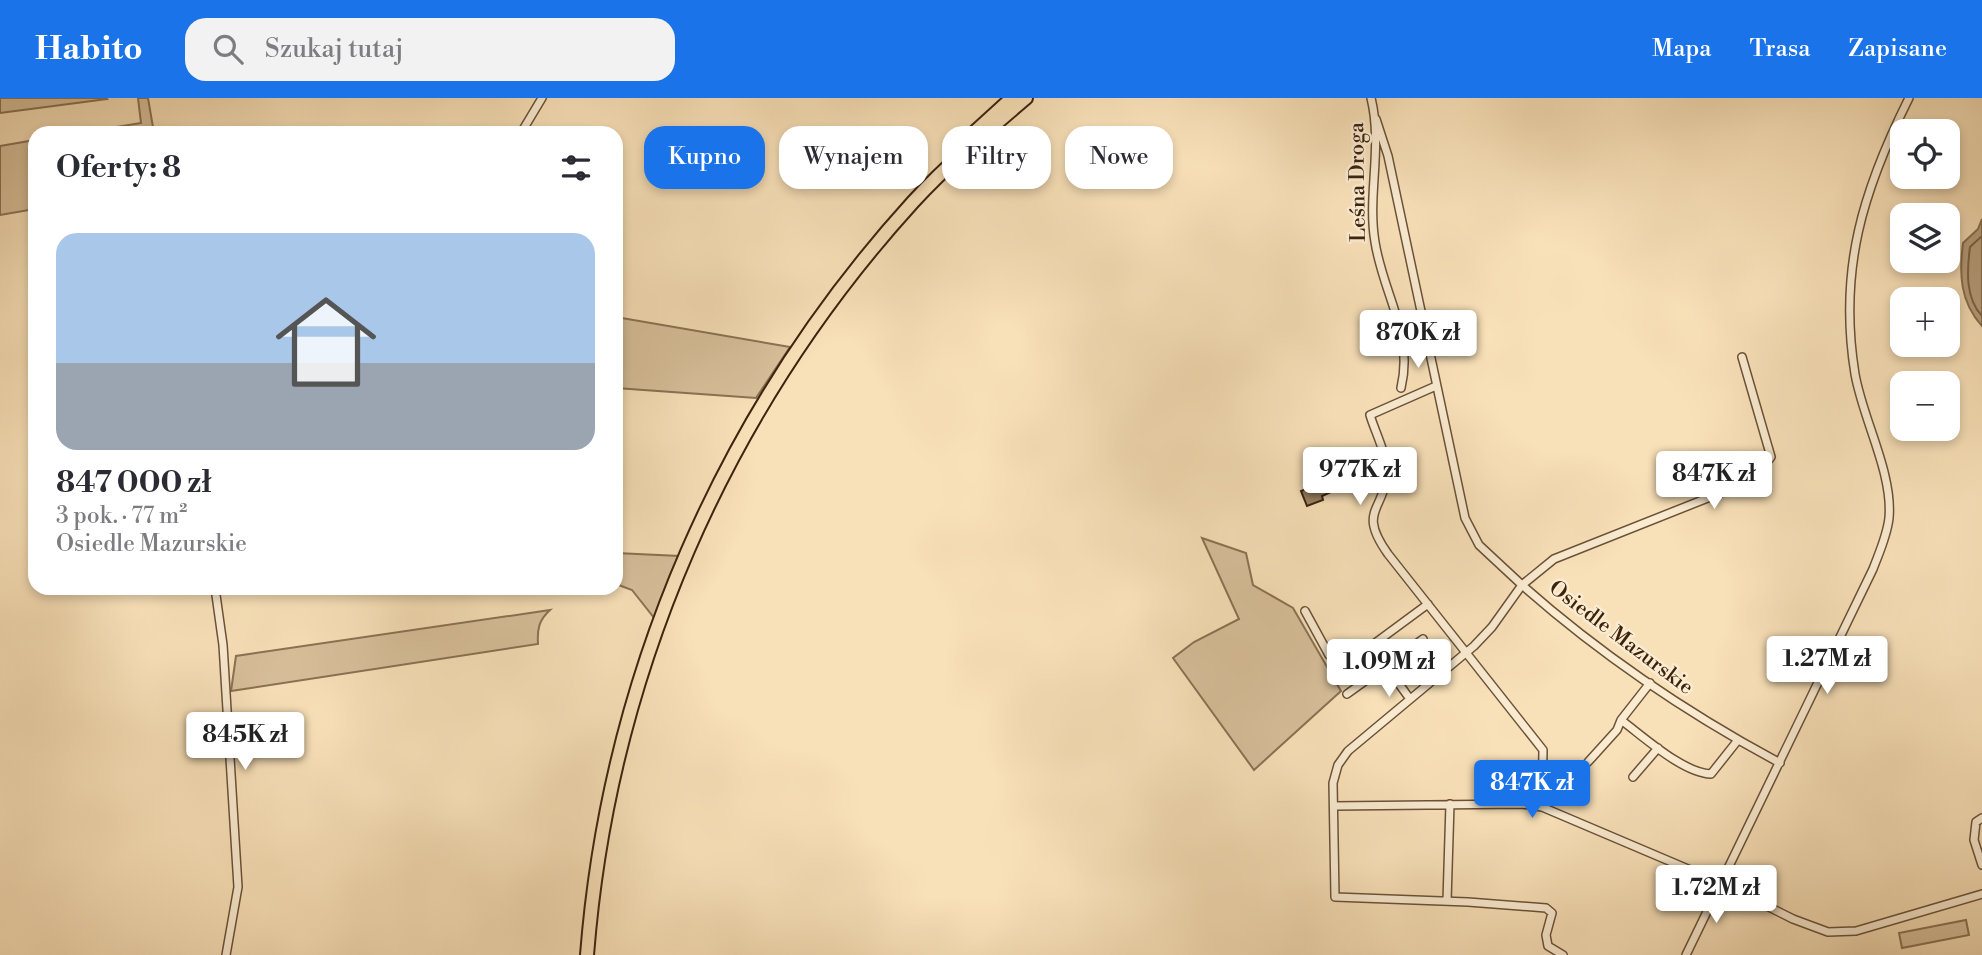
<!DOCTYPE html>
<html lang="pl">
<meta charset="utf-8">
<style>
body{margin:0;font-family:"Libre Bodoni",serif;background:#f2f2f3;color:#2b2b33;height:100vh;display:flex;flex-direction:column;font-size:26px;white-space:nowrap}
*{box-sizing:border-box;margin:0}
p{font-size:23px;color:#7c7c81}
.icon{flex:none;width:38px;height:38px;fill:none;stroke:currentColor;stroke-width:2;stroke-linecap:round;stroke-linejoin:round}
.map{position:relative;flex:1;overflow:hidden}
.details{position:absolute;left:28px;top:28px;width:595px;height:469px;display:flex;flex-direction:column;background:#fff;border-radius:21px;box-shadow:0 4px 10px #0003}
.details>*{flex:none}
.guide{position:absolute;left:644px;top:28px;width:665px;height:63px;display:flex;gap:14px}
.fabs{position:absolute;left:1890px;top:21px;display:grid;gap:14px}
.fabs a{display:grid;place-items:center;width:70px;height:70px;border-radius:14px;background:#fff;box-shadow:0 4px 10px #0003;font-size:35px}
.price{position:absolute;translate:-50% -60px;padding:0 16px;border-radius:7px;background:#fff;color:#222;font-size:23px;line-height:46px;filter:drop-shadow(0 2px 4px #0008)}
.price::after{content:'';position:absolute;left:50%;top:42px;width:21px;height:16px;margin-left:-10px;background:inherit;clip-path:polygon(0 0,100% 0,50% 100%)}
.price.on{background:#1a73e8;color:#fff}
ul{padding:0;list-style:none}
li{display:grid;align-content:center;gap:14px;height:371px;padding:0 28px}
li+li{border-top:2px solid #e1e1e2}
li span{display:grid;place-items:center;height:217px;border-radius:21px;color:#555}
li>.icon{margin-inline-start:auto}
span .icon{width:126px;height:126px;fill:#fffc;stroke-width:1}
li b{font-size:30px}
h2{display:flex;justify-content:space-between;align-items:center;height:84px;padding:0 28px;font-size:30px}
.tag{padding:0 24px;border-radius:21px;background:#fff;box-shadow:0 4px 10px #0003;font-size:24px;line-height:63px}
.tag.on{background:#1a73e8;color:#fff}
header{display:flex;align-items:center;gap:42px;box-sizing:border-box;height:98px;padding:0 35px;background:#1a73e8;color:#fff}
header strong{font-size:33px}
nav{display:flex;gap:38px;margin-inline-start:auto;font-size:24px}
.search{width:490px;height:63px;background:#f2f2f3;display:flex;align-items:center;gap:18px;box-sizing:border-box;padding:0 24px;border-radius:21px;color:#7c7c81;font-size:26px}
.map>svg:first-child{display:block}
</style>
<header>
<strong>Habito</strong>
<div class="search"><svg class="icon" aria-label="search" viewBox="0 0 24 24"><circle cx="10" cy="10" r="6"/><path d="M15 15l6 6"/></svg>Szukaj tutaj</div>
<nav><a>Mapa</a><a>Trasa</a><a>Zapisane</a></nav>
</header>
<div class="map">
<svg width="1982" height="857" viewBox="0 0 1982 857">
<rect width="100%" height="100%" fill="#f8e0b8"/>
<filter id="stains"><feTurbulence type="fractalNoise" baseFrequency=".00286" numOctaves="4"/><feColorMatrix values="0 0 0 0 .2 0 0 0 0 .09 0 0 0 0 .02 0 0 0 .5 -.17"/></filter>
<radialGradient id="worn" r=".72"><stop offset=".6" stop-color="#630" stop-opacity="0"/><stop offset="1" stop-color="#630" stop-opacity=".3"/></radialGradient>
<!-- green -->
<path fill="#d8c09b" stroke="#8a7254" stroke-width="2" d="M 0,0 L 106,0 L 107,1 L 0,15 Z
M 138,0 L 148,0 L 154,35 L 80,35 L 141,25 Z
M 35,42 L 35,111 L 0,117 L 0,48 Z
M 616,219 L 790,249 L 756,300 L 616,290 Z
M 1202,440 L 1246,455 L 1253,487 L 1293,510 L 1341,593 L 1254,672 L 1173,560 L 1194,544 L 1239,521 Z
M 616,455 L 679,458 L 655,521 L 632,492 L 616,486 Z
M 550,512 C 539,522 537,531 538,546 L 231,593 L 236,558 Z
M 1966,822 L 1969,837 L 1902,850 L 1899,835 Z"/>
<!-- water -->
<path fill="#b8a07e" stroke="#866e51" stroke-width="2" d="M 1982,121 L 1982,228 C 1960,204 1959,176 1963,145 L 1978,131 Z"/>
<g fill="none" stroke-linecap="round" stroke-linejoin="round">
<!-- shore -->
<path stroke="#7a6246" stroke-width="2" d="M 1982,138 L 1970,149 C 1967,172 1965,200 1982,218"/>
</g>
<!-- building -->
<path fill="#9d8566" stroke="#3b230e" stroke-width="2" d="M 1338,378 L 1342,389 L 1322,398 L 1323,402 L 1307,408 L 1301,393 Z"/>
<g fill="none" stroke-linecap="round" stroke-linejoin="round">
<!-- minor casing -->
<g stroke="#6a5238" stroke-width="10">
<path id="minor" d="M 1371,0 C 1383,49 1367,97 1375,144 C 1383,196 1414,236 1401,290
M 1376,21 L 1388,58 L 1465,420 L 1479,447 L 1522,487 L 1554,461 L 1753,382 L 1771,359 L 1742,259
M 521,35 L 542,0
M 1436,288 L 1370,317 C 1375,334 1387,356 1386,374 C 1386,413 1356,411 1388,456 L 1543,652 L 1542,709
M 215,490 L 223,547 L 238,789 L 226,857
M 1305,513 L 1329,557 L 1344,568 L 1428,506
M 1650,585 L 1621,622 C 1644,639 1683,675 1711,676 L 1738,642
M 1347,596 L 1386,568
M 1410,601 L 1386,568 L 1423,541
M 1588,664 L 1617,632 L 1621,622
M 1633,679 L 1658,650
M 1334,708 L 1522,706 L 1542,709 L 1721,785 L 1793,821 L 1828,834 L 1856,833 L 1982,796
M 1982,720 L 1976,724 L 1974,742 L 1982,767
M 1447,803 L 1450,706
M 1563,857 L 1548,848 L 1546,837 L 1552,815 L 1546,810 L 1468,804 L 1335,799 L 1333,685 L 1338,667 L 1348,653 L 1474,548 L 1492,529 L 1522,487 C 1600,556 1689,616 1780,665
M 1686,857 L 1873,471 C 1879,455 1887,438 1889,420 C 1893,375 1863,322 1855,276 C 1838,172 1863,92 1909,0"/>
</g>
<!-- primary casing -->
<g stroke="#3b230e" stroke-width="16">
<path id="primary" d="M 966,42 L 1012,0
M 587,857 C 609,577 724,312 913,104 C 947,67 987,33 1026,0"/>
</g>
<!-- minor -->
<use href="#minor" stroke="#faebd1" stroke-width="7"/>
<!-- primary -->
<use href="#primary" stroke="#f8e0b8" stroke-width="12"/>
</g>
<g text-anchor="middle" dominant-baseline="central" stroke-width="5" stroke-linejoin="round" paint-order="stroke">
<!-- street labels -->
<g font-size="21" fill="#3b230e" stroke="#faebd1">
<text transform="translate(1358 84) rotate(-91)">Leśna Droga</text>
<text transform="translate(1621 540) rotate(37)">Osiedle Mazurskie</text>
</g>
</g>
<rect width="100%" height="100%" filter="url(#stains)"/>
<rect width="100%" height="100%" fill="url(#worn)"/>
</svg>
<div class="fabs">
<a><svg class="icon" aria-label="locate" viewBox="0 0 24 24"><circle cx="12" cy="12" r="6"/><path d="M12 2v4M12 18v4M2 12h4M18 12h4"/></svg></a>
<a><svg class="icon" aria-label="layers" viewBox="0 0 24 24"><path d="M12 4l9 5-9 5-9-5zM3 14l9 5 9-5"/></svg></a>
<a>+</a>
<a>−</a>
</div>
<b class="price" style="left:1418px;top:272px">870K zł</b>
<b class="price" style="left:1360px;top:409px">977K zł</b>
<b class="price" style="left:1714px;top:413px">847K zł</b>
<b class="price" style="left:1827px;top:598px">1.27M zł</b>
<b class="price" style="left:1389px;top:601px">1.09M zł</b>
<b class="price" style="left:245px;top:674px">845K zł</b>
<b class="price on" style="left:1532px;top:722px">847K zł</b>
<b class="price" style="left:1716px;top:827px">1.72M zł</b>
<div class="guide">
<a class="tag on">Kupno</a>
<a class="tag">Wynajem</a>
<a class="tag">Filtry</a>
<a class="tag">Nowe</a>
</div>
<section class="details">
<h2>Oferty: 8<svg class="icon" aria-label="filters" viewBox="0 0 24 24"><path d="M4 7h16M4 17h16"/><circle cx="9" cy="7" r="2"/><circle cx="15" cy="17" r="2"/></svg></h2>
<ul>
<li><span style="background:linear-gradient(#a9c7e8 60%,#9aa5b1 0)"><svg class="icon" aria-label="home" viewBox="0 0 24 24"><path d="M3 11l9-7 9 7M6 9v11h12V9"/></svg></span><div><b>847 000 zł</b><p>3 pok. · 77 m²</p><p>Osiedle Mazurskie</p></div></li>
</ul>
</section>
</div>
